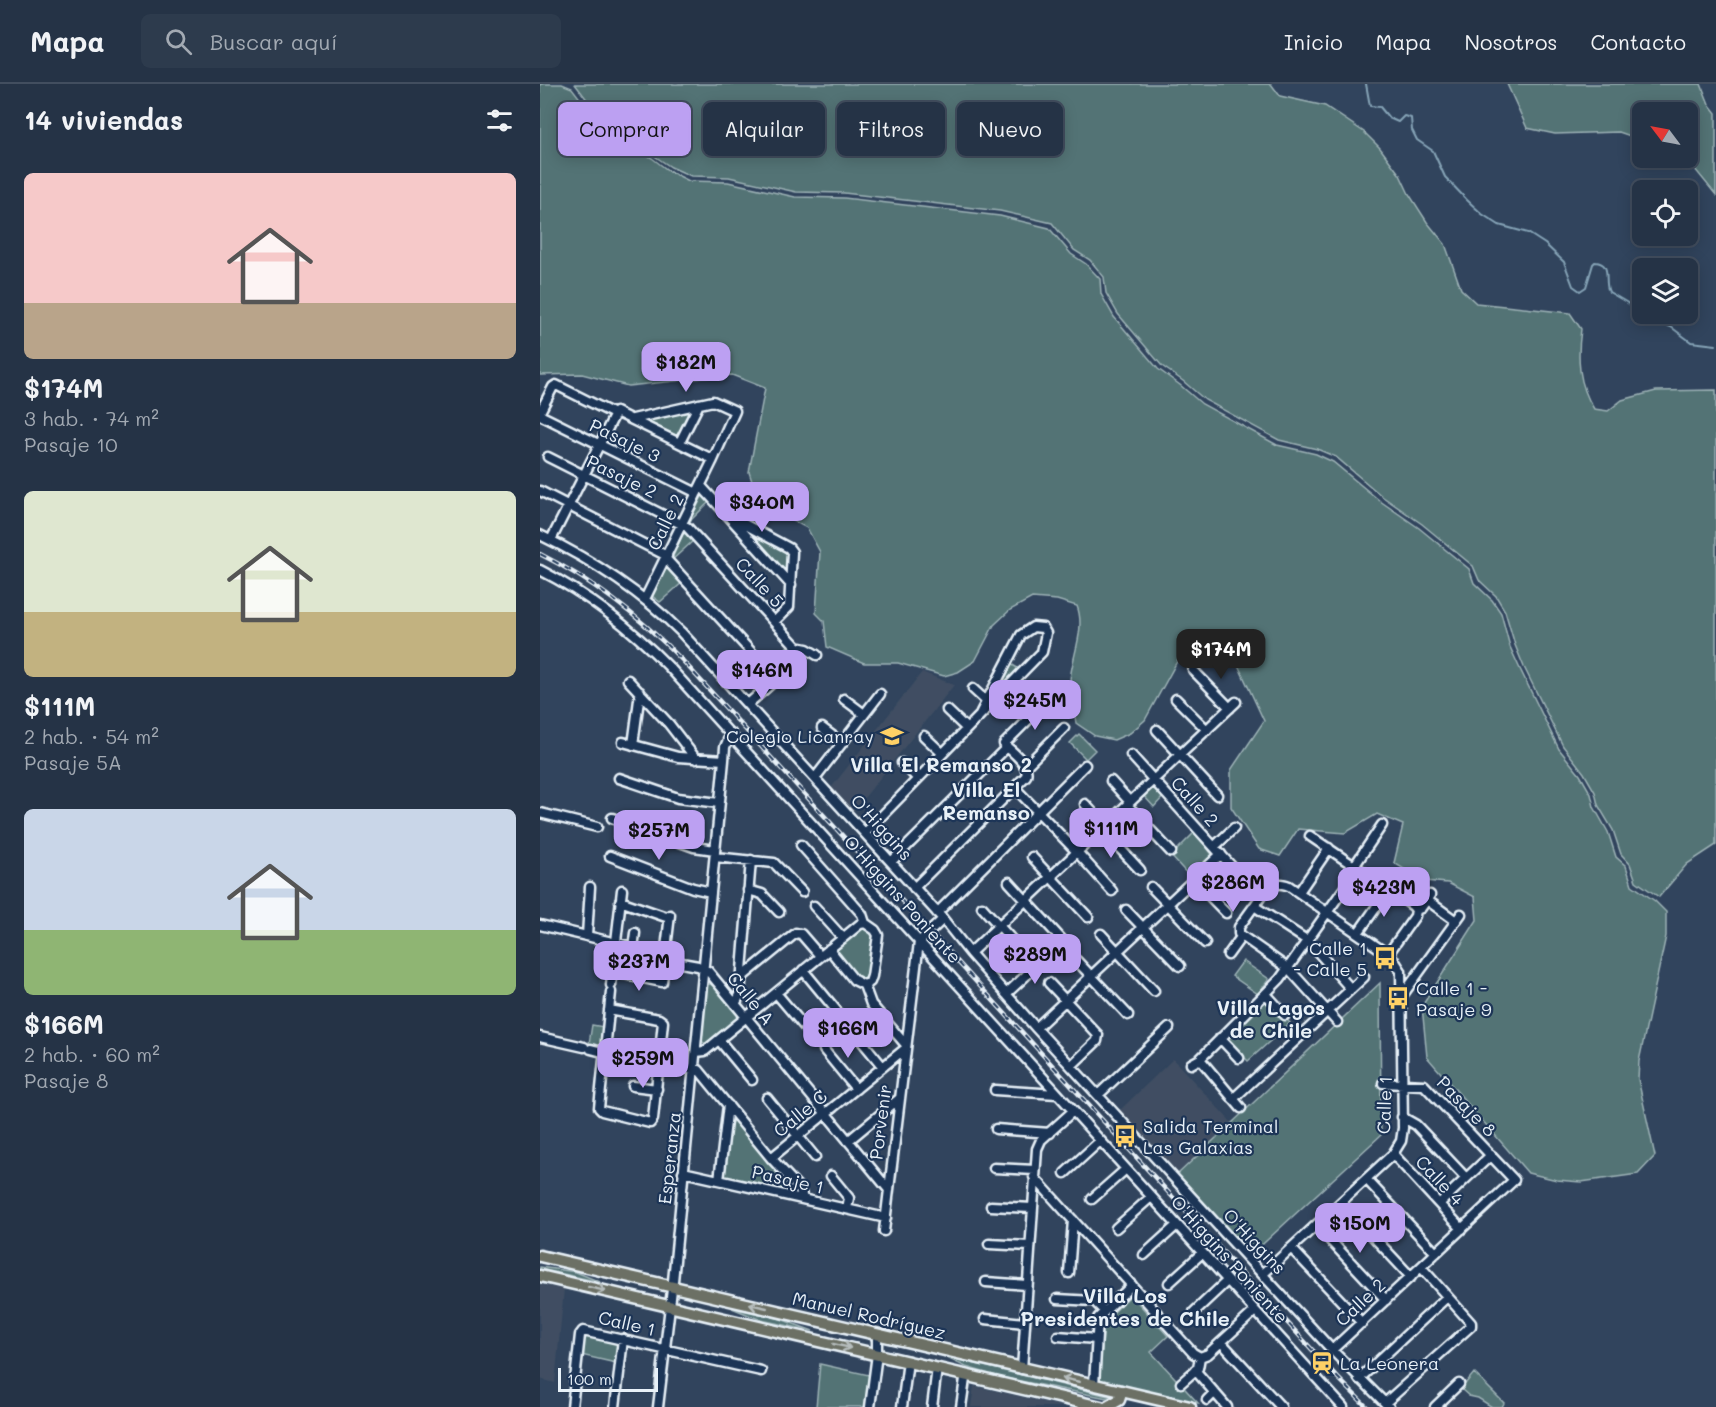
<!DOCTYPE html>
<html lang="es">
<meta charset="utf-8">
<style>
body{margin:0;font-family:Mali,sans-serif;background:#2d3b4d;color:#f1f3f6;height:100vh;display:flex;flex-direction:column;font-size:22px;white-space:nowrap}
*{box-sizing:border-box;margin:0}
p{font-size:20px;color:#a3aab3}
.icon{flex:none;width:33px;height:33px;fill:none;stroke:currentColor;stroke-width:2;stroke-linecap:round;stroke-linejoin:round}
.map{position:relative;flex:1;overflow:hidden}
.sheet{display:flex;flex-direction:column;background:#253346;width:540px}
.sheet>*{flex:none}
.top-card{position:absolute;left:18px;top:18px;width:570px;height:54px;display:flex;gap:12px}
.needle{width:39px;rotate:302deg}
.fabs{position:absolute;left:1092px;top:18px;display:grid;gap:12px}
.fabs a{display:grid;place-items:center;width:66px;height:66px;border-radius:9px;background:#253346;box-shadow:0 3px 15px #0003,0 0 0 2px #424e5f;font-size:30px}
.scale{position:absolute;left:18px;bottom:15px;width:100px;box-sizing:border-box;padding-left:6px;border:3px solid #e8f1f8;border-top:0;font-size:16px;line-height:21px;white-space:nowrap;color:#e8f1f8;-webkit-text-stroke:4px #1d3557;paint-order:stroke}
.price{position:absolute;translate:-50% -51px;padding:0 14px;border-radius:12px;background:#bca0f2;color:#111;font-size:20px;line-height:39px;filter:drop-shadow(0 2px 3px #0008)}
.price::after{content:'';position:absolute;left:50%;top:36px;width:18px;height:14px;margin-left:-9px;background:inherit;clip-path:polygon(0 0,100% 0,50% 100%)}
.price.selected{background:#222;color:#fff}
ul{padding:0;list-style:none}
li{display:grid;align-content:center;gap:12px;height:318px;padding:0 24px}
li span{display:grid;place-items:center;height:186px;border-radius:9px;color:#555}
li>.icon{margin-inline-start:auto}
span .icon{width:108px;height:108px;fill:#fffc;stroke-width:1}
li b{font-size:26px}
h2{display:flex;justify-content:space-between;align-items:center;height:72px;padding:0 24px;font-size:26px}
.tag{padding:0 21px;border-radius:9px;background:#253346;box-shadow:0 3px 15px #0003,0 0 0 2px #424e5f;font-size:21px;line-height:54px}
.tag.selected{background:#bca0f2;color:#111}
header{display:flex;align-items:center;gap:36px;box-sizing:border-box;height:84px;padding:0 30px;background:#253346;border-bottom:2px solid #424e5f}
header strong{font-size:28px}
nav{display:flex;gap:33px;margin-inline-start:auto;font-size:21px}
.search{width:420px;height:54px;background:#2d3b4d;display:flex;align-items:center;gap:15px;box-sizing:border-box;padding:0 21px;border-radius:9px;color:#a3aab3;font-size:22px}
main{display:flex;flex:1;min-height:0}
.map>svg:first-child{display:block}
</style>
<header>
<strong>Mapa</strong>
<div class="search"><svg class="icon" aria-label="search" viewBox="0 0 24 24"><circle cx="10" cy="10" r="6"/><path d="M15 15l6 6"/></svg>Buscar aquí</div>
<nav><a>Inicio</a><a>Mapa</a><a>Nosotros</a><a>Contacto</a></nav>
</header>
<main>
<section class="sheet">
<h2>14 viviendas<svg class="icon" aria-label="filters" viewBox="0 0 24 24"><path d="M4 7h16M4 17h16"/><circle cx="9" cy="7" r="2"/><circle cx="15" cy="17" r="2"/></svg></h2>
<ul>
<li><span style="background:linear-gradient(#f6c9c9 70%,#b9a48a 0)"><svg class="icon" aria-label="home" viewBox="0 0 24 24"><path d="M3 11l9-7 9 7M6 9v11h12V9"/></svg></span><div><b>$174M</b><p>3 hab. · 74 m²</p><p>Pasaje 10</p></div></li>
<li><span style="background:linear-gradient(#dfe7d0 65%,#c2b280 0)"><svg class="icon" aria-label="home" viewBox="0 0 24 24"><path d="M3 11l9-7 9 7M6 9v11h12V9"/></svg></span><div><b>$111M</b><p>2 hab. · 54 m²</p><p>Pasaje 5A</p></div></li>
<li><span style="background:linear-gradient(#c9d6e8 65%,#8fb573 0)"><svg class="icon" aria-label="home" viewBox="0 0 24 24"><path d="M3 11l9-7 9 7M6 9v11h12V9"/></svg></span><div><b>$166M</b><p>2 hab. · 60 m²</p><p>Pasaje 8</p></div></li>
</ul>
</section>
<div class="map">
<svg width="1176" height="1323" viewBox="0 0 1176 1323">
<rect width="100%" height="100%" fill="#31445d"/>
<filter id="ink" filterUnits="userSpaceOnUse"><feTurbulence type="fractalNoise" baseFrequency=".0167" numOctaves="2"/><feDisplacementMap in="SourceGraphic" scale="12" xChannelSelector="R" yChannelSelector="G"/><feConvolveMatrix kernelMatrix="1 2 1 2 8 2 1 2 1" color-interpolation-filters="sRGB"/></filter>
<g filter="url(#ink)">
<!-- built -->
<path fill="#3f4e62" d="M 382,588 L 414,601 L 313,728 L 291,704 Z
M 633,975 L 692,1039 L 638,1090 L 580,1026 Z
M 0,1200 L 24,1205 L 15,1299 L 0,1295 Z
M 434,1302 L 522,1322 L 522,1323 L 431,1323 Z"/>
<!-- green -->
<path fill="#527374" stroke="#9db2b6" stroke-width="1.5" d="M 0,0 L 22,0 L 32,4 L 57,37 L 70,48 L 112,74 L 129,87 L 149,97 L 188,98 L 255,113 L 304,114 L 460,132 L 509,144 L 531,170 L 546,180 L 560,195 L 561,210 L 574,233 L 618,285 L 640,301 L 662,320 L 737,361 L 776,370 L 793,378 L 840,417 L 879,444 L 929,485 L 934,499 L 952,516 L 961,529 L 970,563 L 980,585 L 1019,665 L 1040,691 L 1051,710 L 1054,723 L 1068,748 L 1076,773 L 1086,782 L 1092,801 L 1115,817 L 1126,828 L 1126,852 L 1099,977 L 1098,995 L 1115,1072 L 1098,1090 L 1041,1098 L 1017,1096 L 988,1089 L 887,973 L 882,922 L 937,836 L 935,813 L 908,799 L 884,797 L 854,779 L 863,741 L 837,730 L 805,749 L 758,745 L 740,772 L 719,765 L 691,723 L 691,686 L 724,637 L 686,555 L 673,548 L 661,549 L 640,572 L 605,636 L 590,649 L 574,656 L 555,652 L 536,639 C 534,625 529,610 530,596 C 532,572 546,545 537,522 L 517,516 L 492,514 L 470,526 L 454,541 L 435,577 L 418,588 L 404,592 L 358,579 L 324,579 L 287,563 L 284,537 L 276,529 L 280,468 L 267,444 L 219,419 L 209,388 L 225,304 L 192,291 L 88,302 L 42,290 L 0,291 Z
M 35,0 L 731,0 L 740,12 L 785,22 L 824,48 L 840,64 L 860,91 L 869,110 L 887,138 L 905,160 L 921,205 L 936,219 L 1030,229 L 1041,245 C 1037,274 1038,300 1054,325 L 1068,327 L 1082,316 L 1116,307 L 1176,306 L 1176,761 L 1147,780 L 1119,813 L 1096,797 L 1090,780 L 1081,770 L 1073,746 L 1058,721 L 1055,708 L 1044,689 L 1023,662 L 984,583 L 975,561 L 965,527 L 956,512 L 939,496 L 933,482 L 882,440 L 843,413 L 796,373 L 777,365 L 739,356 L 665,316 L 643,297 L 622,282 L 578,230 L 566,209 L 564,193 L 550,176 L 534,166 L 512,139 L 460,127 L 304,109 L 256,108 L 189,93 L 151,92 L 131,83 L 73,44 L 61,34 Z
M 967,0 L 1161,0 L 1169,20 L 1176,29 L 1176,111 L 1146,74 L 1148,28 L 1102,28 L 1102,56 L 1079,48 L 1015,50 L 987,44 Z
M 155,323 L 140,353 L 104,336 Z
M 164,409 L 171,416 L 149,438 Z
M 200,441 L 250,468 L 250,496 Z
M 147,449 L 154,456 L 131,477 L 143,450 Z
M 128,481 L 144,497 L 120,518 L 112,512 Z
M 662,554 L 676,568 L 660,585 L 645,572 Z
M 249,561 L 254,566 L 236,591 L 228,581 Z
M 469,579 L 481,586 L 452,615 Z
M 539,650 L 555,666 L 546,675 L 530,659 Z
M 613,704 L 623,713 L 614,723 L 604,712 Z
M 655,748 L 674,773 L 651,794 L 631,772 Z
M 325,843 L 334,853 L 327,895 L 325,897 L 320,896 L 296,867 L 298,863 L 321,844 Z
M 703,877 L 729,895 L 718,910 L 692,892 Z
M 168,899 L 174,902 L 198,930 L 198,936 L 166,960 L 160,956 L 166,902 Z
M 840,899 L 841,1051 L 712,1170 L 638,1090 Z
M 727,915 L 750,939 L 708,977 L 685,954 Z
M 52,941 L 64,943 L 62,963 L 49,960 Z
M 191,1028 L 257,1110 L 182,1093 Z
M 0,1183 L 36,1188 L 60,1198 L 0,1185 Z
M 591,1211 L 628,1252 L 611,1268 L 658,1319 L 559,1296 L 564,1238 Z
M 192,1224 L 238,1234 L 273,1247 L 221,1236 Z
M 45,1251 L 77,1259 L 79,1261 L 76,1279 L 41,1271 L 43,1253 Z
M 403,1272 L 572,1313 L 572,1315 L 460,1293 L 426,1283 Z
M 280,1280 L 329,1291 L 325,1323 L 276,1323 Z
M 934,1289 L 964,1319 L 962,1323 L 952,1323 L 938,1314 L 929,1312 L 921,1305 Z"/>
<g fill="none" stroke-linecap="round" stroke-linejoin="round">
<!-- stream -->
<path stroke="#86a4b7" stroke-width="2" d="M 826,0 L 830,22 L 840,23 L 849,34 L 858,38 L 864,32 L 871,34 L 872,46 L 877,56 L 893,67 L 905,93 L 927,116 L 942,130 L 959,141 L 988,149 L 1005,160 L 1024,178 L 1033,202 L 1040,207 L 1046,203 L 1053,180 L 1055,178 C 1073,179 1063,197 1069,208 L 1086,218 L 1106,233 L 1131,243 L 1151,258 L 1176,261"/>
<!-- minor casing -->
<g stroke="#e8f1f8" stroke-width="13">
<path id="minor" d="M 0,328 L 13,303 L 16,301 L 74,330
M 0,331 L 157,409
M 93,335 L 173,317 L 195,327 L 172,378 L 105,515
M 140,358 L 159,320
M 8,373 L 147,443 L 257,563 L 267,565 L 277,571
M 161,402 L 251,501
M 0,407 L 127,472
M 189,432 L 249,464 L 252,468 L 249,523 L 234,538
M 0,451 C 52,476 100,507 141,548 L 403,835 L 430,869 L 496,944 L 792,1266 L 849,1323
M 11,456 L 76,328 L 172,375
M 125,474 L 236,595
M 0,486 C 49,511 92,545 130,584 L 803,1323
M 653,586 L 690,624
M 88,596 L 129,640 L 156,675
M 433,605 L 446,617
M 304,615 L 324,630
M 636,615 L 667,646
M 208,620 L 241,591 L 257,566 L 257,563
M 407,626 L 426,644
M 282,644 L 302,659
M 617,646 L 677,711
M 384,652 L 402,669
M 83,658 L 138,673 L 184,676
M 93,661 L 100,608
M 591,671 L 703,795 C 719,806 733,795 749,802 L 852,873 L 861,887 L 863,1044 L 861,1057 L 853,1070 L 723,1190
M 362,679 L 377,694
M 486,682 L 524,644
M 79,694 L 138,714 L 179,719
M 275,694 L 340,610
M 571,697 L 590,718
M 475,704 L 537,768 L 572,807
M 545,720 L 565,742
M 587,721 L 631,768
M 0,729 L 57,743
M 72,734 L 154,763 L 175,766
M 562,745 L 600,786
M 325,749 L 502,568 L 506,549 L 503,544 L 493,543 L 481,551 L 441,628
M 770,752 L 873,822 L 876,826
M 261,761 L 322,830 L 325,839
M 674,763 L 694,744
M 70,772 L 153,804 L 171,808
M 175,773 L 234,779 L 262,808
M 492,773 L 548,833
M 351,778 L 467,663
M 815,781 L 842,741
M 654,796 L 686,829
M 469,798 L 523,857
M 730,800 L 699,843 L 699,850 L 749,885 L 797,938
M 611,803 L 665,859
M 374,804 L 486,692 C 490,680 472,668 464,660 L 507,617
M 208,806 L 222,810 L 239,828
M 759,808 L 789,764
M 887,816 L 916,837
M 80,817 L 129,834
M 274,822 L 303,854
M 714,822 L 768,857 L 811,905
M 442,823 L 494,880 L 492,886 L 466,910
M 586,826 L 640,882
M 876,826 L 881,824 L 890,811
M 397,829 L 545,681
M 0,841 L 93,863
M 818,849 L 849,805
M 561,850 L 614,907
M 47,852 L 50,803
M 289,865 L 314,896 L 324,901
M 430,869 L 696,618
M 848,870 L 875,832 L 876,826
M 688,871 L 701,853
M 92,872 L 95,849
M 125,876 L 158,882 L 168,887 L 349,1106
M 536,876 L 588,931
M 263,886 L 296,926
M 73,888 L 122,898 L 130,831
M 201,894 L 256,849 L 261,850 L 280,872
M 509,899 L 558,951 L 557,957 L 531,982
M 71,901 L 82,806
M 324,901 L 331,920 L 366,961
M 324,901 L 330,898 L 332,892 L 338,851 L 335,846 L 325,839
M 236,909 L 269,948
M 726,910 L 745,931
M 862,912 L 921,830
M 195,920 L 200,911 L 211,776
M 69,926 L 119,935 L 123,938 L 113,1035 L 110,1039 L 62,1027 L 59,1024 L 71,908
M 311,944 L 343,983
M 496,944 L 681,770
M 0,953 L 44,963
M 680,954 L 699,974
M 179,956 L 212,996
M 51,965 L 97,977 L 159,986 L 231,1074 L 260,1105 L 263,1115
M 284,966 L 316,1005
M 156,968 L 165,967 L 320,840 L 325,839
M 660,975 L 701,1024
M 651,980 L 660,975 L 740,895 L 815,789 L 820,787
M 93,1002 L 117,1005
M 455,1006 L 517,1010
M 558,1011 L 629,944
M 227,1014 L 275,1073
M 693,1015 L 824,893
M 862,1033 L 876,1041 L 926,1094
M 456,1045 L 510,1049
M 308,1057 L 360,1014
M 853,1070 L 922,1145
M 231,1074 L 366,964
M 454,1084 L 495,1086
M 143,1088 L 346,1134
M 525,1089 L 560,1057
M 291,1092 L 309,1114 L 307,1125
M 494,1093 L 653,1269 L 660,1273
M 826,1095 L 896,1169
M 179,1096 L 188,1021
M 552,1115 L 586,1085
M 801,1118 L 871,1193
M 899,1120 L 951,1071
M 451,1122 L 492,1124
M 776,1141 L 846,1216
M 576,1144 L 611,1113
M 344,1147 L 379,858 L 403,835
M 449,1160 L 490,1162
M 751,1164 L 822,1239
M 604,1171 L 637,1141
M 529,1189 L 533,1136
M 446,1198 L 487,1201
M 629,1199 L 662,1169
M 517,1215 L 554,1217 L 564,1227
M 654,1228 L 687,1197
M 445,1235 L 485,1239
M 518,1252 L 556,1255
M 681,1258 L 741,1323
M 792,1266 L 974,1096 L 884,1001 L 843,999
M 660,1273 L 668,1270 L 715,1227
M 482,1285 L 497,1065 L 501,1056 L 533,1027
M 655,1286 L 687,1323
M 819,1295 L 907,1213
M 641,1299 L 658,1284 L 660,1273
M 554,1301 L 558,1234 L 592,1201
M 667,1316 L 674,1309
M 845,1319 L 931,1242 L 931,1239 L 881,1183
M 32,1323 L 40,1251 L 43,1247 L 221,1287
M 75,1323 L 83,1255
M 118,1323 L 133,1197 L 184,676 L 185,663 L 191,649
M 330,1323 L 337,1270 L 337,1250
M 362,1323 L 368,1277
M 392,1323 L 397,1284
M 421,1323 L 425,1295 L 423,1290
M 895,1323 L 919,1300"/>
</g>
<!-- major casing -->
<g stroke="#e8f1f8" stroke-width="15">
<path id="major" d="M 0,1172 L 650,1323
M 0,1192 L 561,1323
M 567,1323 L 579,1316 L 582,1307"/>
</g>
<!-- minor -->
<use href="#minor" stroke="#1d3557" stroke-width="8"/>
<!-- major -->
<use href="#major" stroke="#6c7065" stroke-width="10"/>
<!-- rail casing -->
<g stroke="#e8f1f8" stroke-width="4.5">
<path id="rail" d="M 0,470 C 54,497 100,533 142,576 L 798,1294 L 827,1323"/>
</g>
<!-- rail -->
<use href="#rail" stroke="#1d3557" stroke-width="2" stroke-dasharray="7" stroke-linecap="butt"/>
</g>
<!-- one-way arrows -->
<defs><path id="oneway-shaft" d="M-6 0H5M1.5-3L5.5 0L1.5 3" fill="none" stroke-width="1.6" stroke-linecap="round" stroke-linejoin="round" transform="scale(1.5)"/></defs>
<g stroke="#b6bdbd">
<use href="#oneway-shaft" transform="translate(57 1205) rotate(13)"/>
<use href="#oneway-shaft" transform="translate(218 1222) rotate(-167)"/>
<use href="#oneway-shaft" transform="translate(302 1262) rotate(13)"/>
<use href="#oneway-shaft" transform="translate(531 1296) rotate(-167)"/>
</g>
</g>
<!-- icons -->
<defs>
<g id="school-bare" transform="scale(1.8)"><path d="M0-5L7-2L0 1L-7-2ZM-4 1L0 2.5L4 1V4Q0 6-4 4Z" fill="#ffd166" stroke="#1d3557" stroke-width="2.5" paint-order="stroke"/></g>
<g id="bus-bare" transform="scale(1.8)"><path d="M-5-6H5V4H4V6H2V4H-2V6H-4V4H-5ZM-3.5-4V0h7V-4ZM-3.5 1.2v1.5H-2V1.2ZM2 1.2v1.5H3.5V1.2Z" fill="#ffd166" stroke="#1d3557" stroke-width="2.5" paint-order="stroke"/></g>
<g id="station-bare" transform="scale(1.8)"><path d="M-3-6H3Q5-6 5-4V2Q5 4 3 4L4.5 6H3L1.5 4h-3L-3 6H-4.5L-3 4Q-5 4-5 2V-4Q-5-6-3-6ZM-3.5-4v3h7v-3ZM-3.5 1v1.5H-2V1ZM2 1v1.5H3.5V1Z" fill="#ffd166" stroke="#1d3557" stroke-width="2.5" paint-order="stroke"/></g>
</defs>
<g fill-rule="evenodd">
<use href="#school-bare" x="352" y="652"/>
<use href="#bus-bare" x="845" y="874"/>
<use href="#bus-bare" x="858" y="914"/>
<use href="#bus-bare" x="585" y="1052"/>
<use href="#station-bare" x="782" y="1279"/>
</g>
<g text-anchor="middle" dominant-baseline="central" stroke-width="4.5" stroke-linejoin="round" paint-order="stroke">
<!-- street labels -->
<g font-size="18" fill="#e8f1f8" stroke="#1d3557">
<text transform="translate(85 356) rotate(26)">Pasaje 3</text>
<text transform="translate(82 392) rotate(26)">Pasaje 2</text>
<text transform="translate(125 438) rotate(-64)">Calle 2</text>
<text transform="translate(220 498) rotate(47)">Calle 5</text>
<text transform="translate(655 717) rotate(48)">Calle 2</text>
<text transform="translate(342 743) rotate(48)">O'Higgins</text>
<text transform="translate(363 815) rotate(48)">O'Higgins Poniente</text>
<text transform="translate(211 914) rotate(51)">Calle A</text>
<text transform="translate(844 1021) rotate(-88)">Calle 1</text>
<text transform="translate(927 1022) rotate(46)">Pasaje 8</text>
<text transform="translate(260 1029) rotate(-39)">Calle C</text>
<text transform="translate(340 1038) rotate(-83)">Porvenir</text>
<text transform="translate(129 1074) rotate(-84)">Esperanza</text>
<text transform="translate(248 1095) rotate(13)">Pasaje 1</text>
<text transform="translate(900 1096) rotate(47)">Calle 4</text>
<text transform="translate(715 1157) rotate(47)">O'Higgins</text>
<text transform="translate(690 1175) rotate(48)">O'Higgins Poniente</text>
<text transform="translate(820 1218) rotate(-43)">Calle 2</text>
<text transform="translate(329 1231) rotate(13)">Manuel Rodríguez</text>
<text transform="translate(87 1239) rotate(13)">Calle 1</text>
</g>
<!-- poi labels -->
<g font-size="18" fill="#e8f1f8" stroke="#1d3557" text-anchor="start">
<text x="334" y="652" text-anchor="end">Colegio Licanray</text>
<text x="827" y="864" text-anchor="end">Calle 1<tspan x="827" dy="21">- Calle 5</tspan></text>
<text x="876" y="904">Calle 1 -<tspan x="876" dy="21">Pasaje 9</tspan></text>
<text x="603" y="1042">Salida Terminal<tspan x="603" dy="21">Las Galaxias</tspan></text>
<text x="800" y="1279">La Leonera</text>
</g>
<!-- neighbourhood labels -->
<g font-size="20" font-weight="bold" fill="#e8f1f8" stroke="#1d3557">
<text x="401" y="680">Villa El Remanso 2</text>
<text x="446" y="705">Villa El<tspan x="446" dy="23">Remanso</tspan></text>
<text x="731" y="923">Villa Lagos<tspan x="731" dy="23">de Chile</tspan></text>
<text x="585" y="1211">Villa Los<tspan x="585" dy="23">Presidentes de Chile</tspan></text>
</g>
</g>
</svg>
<div class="fabs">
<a><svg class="needle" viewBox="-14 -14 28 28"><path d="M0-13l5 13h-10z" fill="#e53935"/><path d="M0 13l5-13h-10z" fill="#a3aab3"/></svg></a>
<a><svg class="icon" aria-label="locate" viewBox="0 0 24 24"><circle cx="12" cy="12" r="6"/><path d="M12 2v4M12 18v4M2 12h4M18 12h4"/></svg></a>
<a><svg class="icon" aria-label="layers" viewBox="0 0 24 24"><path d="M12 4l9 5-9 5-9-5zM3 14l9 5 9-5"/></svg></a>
</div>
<div class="scale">100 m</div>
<b class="price" style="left:146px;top:309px">$182M</b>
<b class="price" style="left:222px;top:449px">$340M</b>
<b class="price selected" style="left:681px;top:596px">$174M</b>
<b class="price" style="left:222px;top:617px">$146M</b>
<b class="price" style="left:495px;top:647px">$245M</b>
<b class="price" style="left:571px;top:775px">$111M</b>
<b class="price" style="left:119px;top:777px">$257M</b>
<b class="price" style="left:693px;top:829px">$286M</b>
<b class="price" style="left:844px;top:834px">$423M</b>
<b class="price" style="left:495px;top:901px">$289M</b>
<b class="price" style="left:99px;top:908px">$237M</b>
<b class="price" style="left:308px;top:975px">$166M</b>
<b class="price" style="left:103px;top:1005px">$259M</b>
<b class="price" style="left:820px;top:1170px">$150M</b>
<div class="top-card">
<a class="tag selected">Comprar</a>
<a class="tag">Alquilar</a>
<a class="tag">Filtros</a>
<a class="tag">Nuevo</a>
</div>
</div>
</main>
